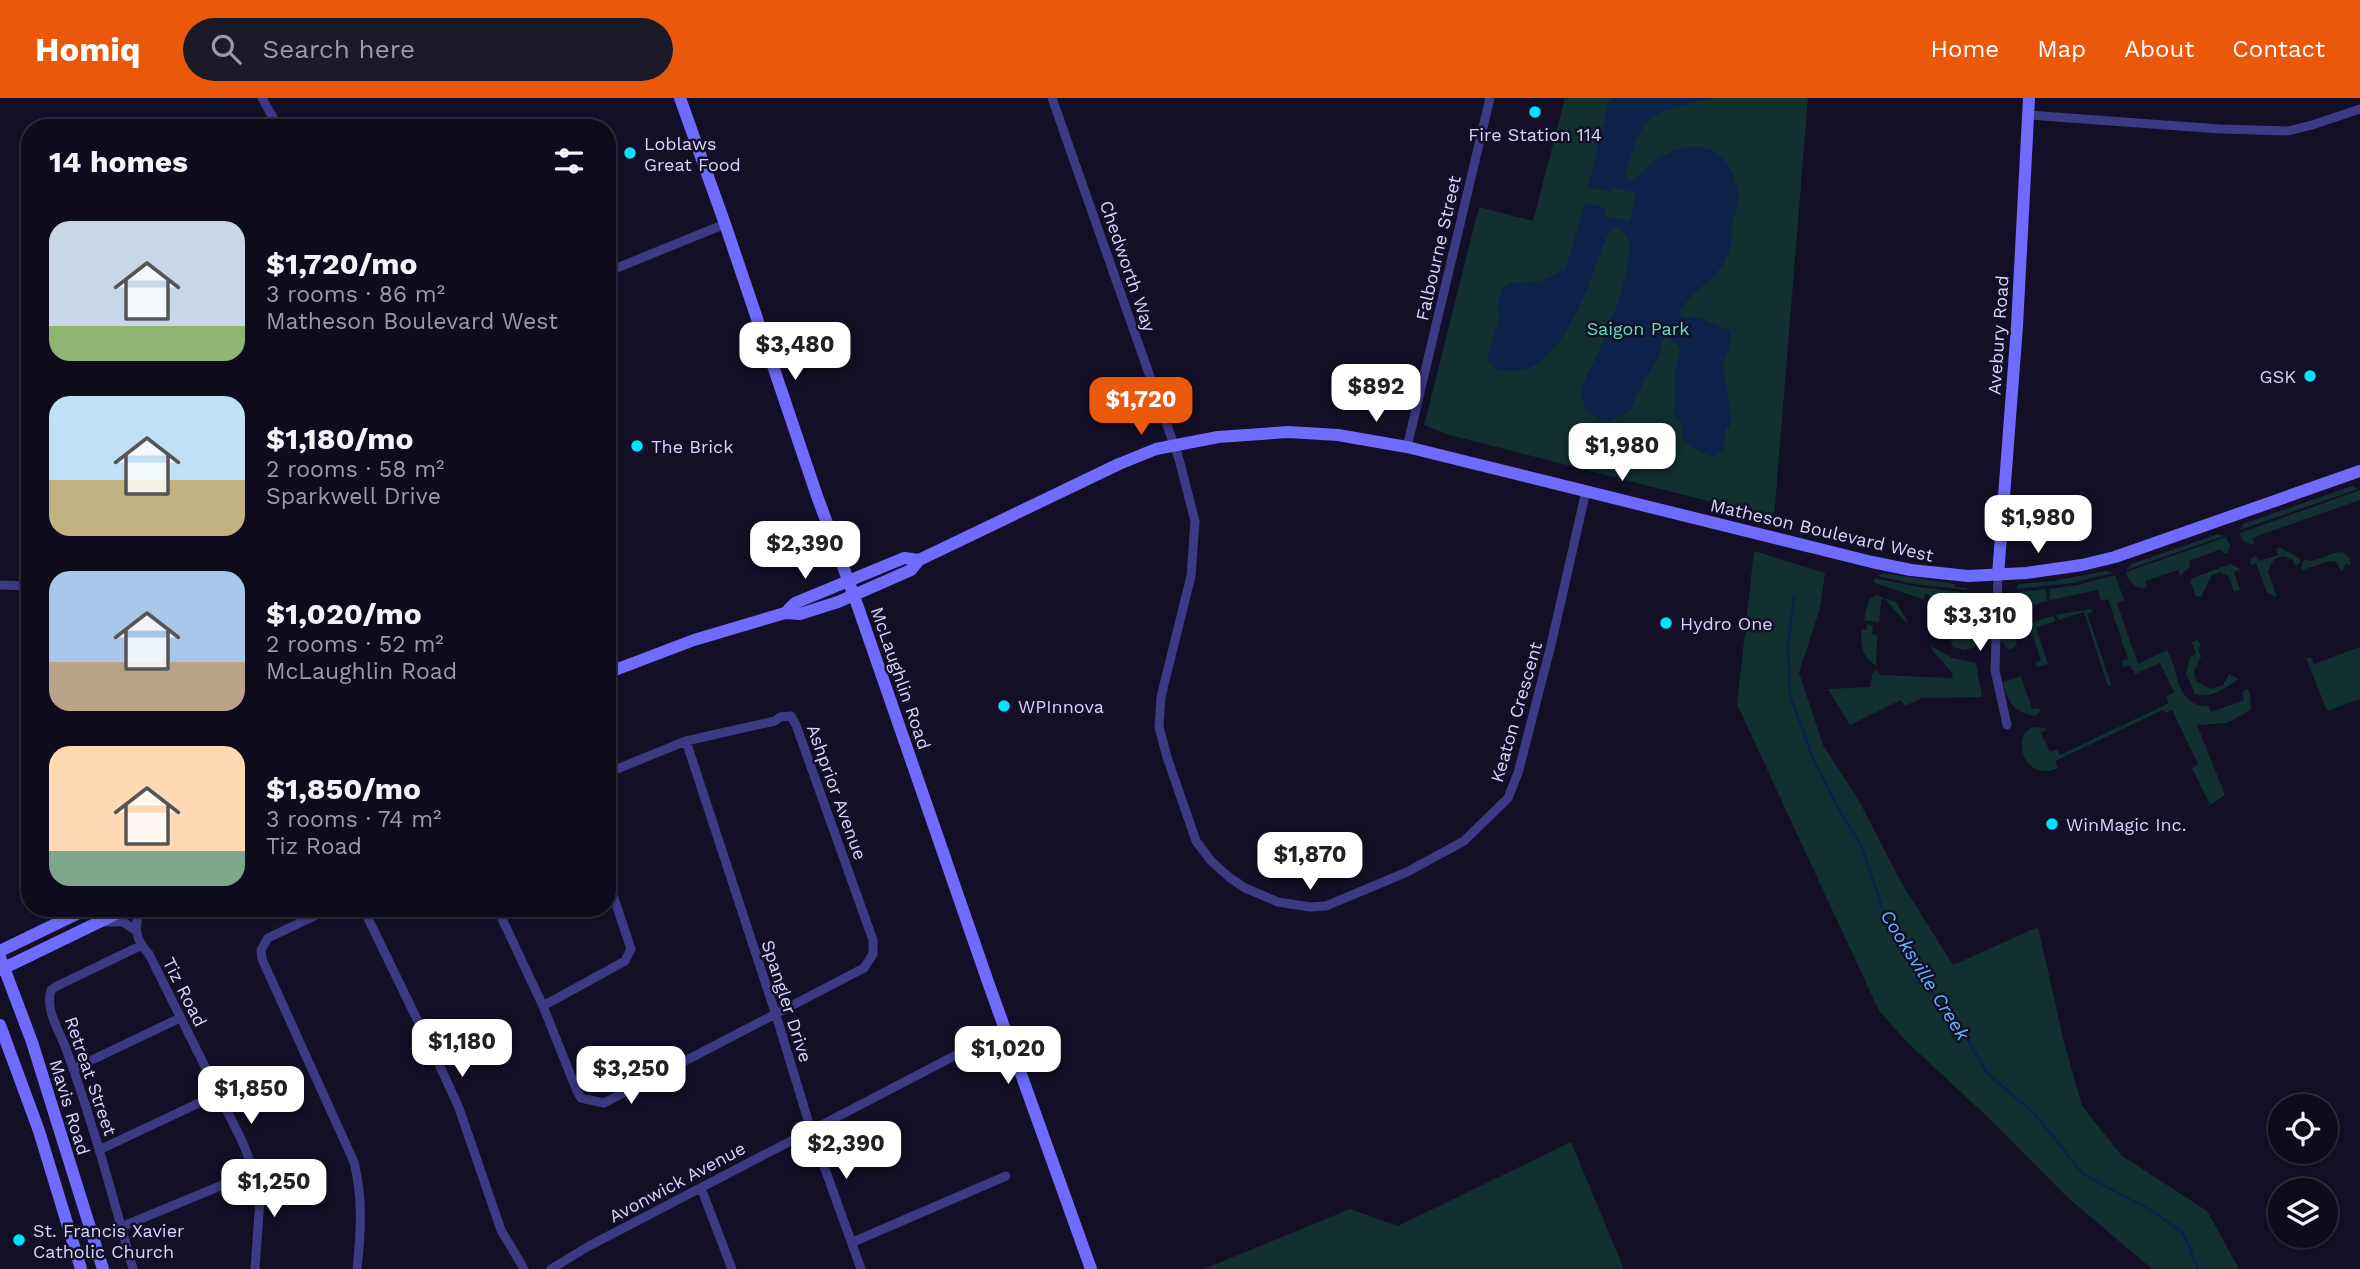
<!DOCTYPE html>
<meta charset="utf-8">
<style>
body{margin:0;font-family:"Work Sans",sans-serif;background:#1c1929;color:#f1f3f6;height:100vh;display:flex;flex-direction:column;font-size:26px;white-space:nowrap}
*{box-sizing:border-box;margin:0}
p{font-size:23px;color:#9b9ba3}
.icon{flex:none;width:38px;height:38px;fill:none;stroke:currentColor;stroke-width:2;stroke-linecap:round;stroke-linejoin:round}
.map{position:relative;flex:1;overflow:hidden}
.details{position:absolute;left:21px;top:21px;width:595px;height:798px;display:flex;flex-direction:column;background:#0e0b1c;border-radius:28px;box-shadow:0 2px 5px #0004,0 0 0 2px #2e2b3b}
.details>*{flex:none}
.buttons{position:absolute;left:2268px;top:996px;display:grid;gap:14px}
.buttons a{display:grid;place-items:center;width:70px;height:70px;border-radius:50%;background:#0e0b1c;box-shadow:0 2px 5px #0004,0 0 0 2px #2e2b3b;font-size:35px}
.price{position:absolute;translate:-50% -60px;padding:0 16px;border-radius:14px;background:#fff;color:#222;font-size:23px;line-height:46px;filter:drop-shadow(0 2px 4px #0008)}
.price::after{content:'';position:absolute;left:50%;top:42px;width:21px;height:16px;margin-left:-10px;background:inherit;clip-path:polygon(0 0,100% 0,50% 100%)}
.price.current{background:#ea580c;color:#fff}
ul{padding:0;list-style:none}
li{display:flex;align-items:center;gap:21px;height:175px;padding:0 28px}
li span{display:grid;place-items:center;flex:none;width:196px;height:140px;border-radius:21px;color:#555}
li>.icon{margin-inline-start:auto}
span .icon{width:84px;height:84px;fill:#fffc;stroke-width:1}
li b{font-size:30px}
h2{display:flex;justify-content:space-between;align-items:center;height:84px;padding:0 28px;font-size:30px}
header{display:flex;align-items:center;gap:42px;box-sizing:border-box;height:98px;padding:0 35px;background:#ea580c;color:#fff}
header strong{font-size:33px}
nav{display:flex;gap:38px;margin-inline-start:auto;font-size:24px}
.search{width:490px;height:63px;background:#1c1929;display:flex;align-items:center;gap:18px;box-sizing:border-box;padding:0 24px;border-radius:38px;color:#9b9ba3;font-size:26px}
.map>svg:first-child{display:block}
</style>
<header>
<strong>Homiq</strong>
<div class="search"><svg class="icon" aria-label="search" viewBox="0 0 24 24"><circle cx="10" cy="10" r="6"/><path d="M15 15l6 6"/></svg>Search here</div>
<nav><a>Home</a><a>Map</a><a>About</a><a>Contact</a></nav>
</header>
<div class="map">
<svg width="2360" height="1171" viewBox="0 0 2360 1171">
<rect width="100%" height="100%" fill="#130f26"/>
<!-- green -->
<path fill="#12302f" d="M 1565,0 L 1808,0 L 1774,420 L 1446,336 L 1424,327 L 1479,109 L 1533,123 Z
M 2352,388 L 2358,391 L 2240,432 L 2243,426 Z
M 2360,392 L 2360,402 L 2252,440 L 2254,446 C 2246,446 2241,443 2240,435 Z
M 2218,436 L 2224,438 L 2126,472 L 2131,466 Z
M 2226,439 L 2230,448 L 2227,455 L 2223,455 L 2221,451 L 2189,463 L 2190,469 L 2180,478 L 2178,472 L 2145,483 L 2147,489 C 2136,493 2128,484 2126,474 Z
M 2281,450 L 2300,460 L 2300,466 L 2295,467 L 2292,461 L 2283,458 L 2274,461 L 2268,473 L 2277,499 L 2267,495 L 2256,465 L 2251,467 L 2251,460 L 2256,458 L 2259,463 L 2278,457 L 2276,451 Z
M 1754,453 L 1825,475 L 1820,510 L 1799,575 L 1823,647 L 1858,701 L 1901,784 L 1953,867 L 2038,829 L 2065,948 L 2082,1008 L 2121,1057 L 2207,1113 L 2239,1171 L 2152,1171 L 2067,1099 L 1994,1025 L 1907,944 L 1879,913 L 1737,606 Z
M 2338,454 C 2347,454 2351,460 2351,468 L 2346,465 L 2342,474 L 2336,464 L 2330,463 L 2302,472 L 2301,469 L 2304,462 L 2312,463 Z
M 2230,466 L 2239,470 L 2239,472 L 2234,474 L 2240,492 L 2234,493 L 2228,478 L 2220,474 L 2212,477 L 2201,499 L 2196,498 L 2190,483 L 2193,480 Z
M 2106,473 L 2113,475 L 2072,485 L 2017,491 L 2017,487 L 2020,486 L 2053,483 Z
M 1883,475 L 1955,486 L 1955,489 L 1967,490 L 1967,492 L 1914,486 L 1877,478 Z
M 2115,477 L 2124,502 L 2117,505 L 2138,566 L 2167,552 C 2180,574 2175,609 2209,608 L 2211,614 L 2244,602 L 2242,595 L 2247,590 L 2250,595 L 2251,612 L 2227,625 L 2197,627 L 2225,697 L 2210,707 L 2192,670 L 2198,666 L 2172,612 L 2166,615 L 2163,612 L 2055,663 L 2058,670 C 2018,689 2006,617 2047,631 L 2041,635 L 2050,654 L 2057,651 L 2060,657 L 2169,605 L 2166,599 L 2174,594 L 2160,565 L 2135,576 L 2130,567 L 2123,569 L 2122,563 L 2128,561 L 2108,501 L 2101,503 L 2098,492 L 2050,502 L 2049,491 L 2078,487 Z
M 1874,480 L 1919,489 L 1976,496 L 1978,500 L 1975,549 L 1965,552 L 1953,549 L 1950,540 L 1957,539 C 1955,518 1946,503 1926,496 L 1923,501 L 1877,486 L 1874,484 Z
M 2046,491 L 2047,503 L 2017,512 L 2018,518 L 2012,527 L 2017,544 L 2014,550 L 2008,551 L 1999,541 L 2005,496 Z
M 1876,497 L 1896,504 L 1908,524 L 1904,523 L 1884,500 L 1881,502 L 1879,524 L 1864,522 L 1869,502 Z
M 2091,511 L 2093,513 L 2087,516 L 2111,586 L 2108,589 L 2084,514 L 2059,522 L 2055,517 Z
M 2053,518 L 2056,523 L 2036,530 L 2048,566 L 2037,569 L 2035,565 L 2041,562 L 2031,533 L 2025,534 L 2027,526 Z
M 1867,526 L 1873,528 L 1872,536 L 1877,537 L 1876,568 C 1864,559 1859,549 1862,531 L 1866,532 Z
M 2197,542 L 2201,547 L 2198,552 L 2201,559 L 2194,573 L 2196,583 L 2211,591 L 2223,587 L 2229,576 L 2239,581 C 2227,589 2210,602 2195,596 L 2186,575 L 2190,559 L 2196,556 L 2192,544 Z
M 1931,548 L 1952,560 L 1976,565 L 1982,599 L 1922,600 L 1905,608 L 1901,602 L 1850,627 L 1828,591 L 1870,589 L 1873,574 L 1876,572 L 1881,577 L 1952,580 L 1953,576 L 1932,552 Z
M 2360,549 L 2360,601 L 2327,613 L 2306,560 L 2311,559 L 2314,566 Z
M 2021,578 L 2032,611 L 2039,610 L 2040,614 L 2035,618 C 2015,615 2006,603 2003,584 Z
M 1571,1044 L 1624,1171 L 1204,1171 L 1350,1111 L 1398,1128 Z"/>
<!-- water -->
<path fill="#0c2248" d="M 1613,0 L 1712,0 C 1695,5 1656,11 1646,25 C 1635,39 1631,59 1625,76 L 1629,82 C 1640,80 1645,69 1654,63 C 1664,57 1677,51 1689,49 C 1717,46 1735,69 1738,95 C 1739,105 1734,117 1732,127 C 1731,137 1732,150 1727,159 C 1716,182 1691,193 1678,216 L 1683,219 L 1699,220 L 1731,233 L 1729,250 L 1723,265 L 1731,324 L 1729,330 L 1725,330 L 1726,334 L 1723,353 L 1712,359 C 1698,352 1676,346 1683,326 L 1673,316 C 1676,302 1673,288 1675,275 C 1678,257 1689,247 1663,239 C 1661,260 1652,269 1642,287 C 1637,295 1634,305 1630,313 L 1608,324 C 1595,319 1584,315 1582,299 C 1580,285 1591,271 1596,259 C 1607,236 1638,160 1627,139 C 1625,133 1620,131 1615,129 C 1604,138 1601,154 1596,167 C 1584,199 1565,249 1535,267 C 1529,271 1521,271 1514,273 C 1504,274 1491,271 1487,261 L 1499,219 L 1497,206 L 1502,191 L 1510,185 L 1541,183 L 1566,171 L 1585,105 L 1606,110 L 1604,118 L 1630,123 L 1636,95 L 1612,89 L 1610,94 L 1588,89 L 1608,7 Z"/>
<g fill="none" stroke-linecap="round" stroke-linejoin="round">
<!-- stream -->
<path stroke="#0c2248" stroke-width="2.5" d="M 1794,498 L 1788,548 L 1790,597 L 1814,663 L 1843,719 L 1861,747 L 1886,821 L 1929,890 L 1965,937 L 1987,975 L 2035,1016 L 2083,1076 L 2154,1114 L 2183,1135 L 2198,1171"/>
<!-- street -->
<path stroke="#3d3a85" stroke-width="9" d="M 262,0 L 279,30
M 1052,0 L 1179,361 L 1195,423 L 1191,478 L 1161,599 L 1159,629 L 1167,659 L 1196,743 L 1211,763 L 1229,779 L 1245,790 L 1278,804 L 1310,809 L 1326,808 L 1407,774 L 1464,743 L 1508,700 L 1518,675 L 1551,547 L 1586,393
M 2028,17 L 2220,31 L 2288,33 L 2312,27 L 2360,11
M 607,174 L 725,126
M 1407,349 L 1490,0
M 1998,477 L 1995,572 L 2007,627
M 0,487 L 30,488
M 686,643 L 776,917 L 811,1032 L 861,1171
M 144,810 C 131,825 136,843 149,856 L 243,1045 L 254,1074 L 260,1101 L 255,1171
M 331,810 L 268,840 L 261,852 L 262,861 L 354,1064 C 363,1100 361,1134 357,1171
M 363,810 L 444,977 L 459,1010 L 501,1132 L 524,1171
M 497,810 L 543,908 L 577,993 L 581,1000 L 604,1005 L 864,870 L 873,856 L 873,842 L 796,627 L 791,618 L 780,619 L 775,623 L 686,643 L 607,675
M 105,824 L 123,824 L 135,832
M 543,908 L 625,863 L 631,851 L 607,779
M 73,971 L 180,920
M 99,1052 L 218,996
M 701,1090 L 732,1171
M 121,1129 L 254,1074
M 853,1144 L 1006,1078
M 133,1171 C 112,1096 92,1021 65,948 C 58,931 45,910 51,892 L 57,888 L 140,848
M 551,1171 L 589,1148 L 1006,931"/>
<!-- secondary -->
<path stroke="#6f6bff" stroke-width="12" d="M 680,0 L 725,126 L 817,398 L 858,509 L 988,884 L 1091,1171
M 1998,477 L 2017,228 L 2029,0
M 785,515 L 795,505 L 904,460 L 919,462
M 607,575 L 694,542 L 785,515 L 800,516 L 838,504 L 911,472 L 919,462 L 1119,366 L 1156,351 L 1218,339 L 1288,334 L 1338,337 L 1407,349 L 1872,464 L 1911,472 L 1968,478 L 2026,475 L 2082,467 L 2115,459 L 2360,373
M 0,853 L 89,810
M 0,859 L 32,944 L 103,1171
M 0,872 L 128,810
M 0,927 L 39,1033 L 81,1171"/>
</g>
<!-- markers -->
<g fill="#00e5ff" stroke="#130f26" stroke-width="2.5">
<circle cx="1535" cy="14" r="7"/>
<circle cx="630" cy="55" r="7"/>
<circle cx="2310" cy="278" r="7"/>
<circle cx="637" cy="348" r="7"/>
<circle cx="1666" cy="525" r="7"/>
<circle cx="1004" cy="608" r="7"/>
<circle cx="2052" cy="726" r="7"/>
<circle cx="19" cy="1142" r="7"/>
</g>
<g text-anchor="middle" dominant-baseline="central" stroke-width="5" stroke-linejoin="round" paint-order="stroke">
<!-- poi labels -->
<g font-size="18" fill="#d9d4ff" stroke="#130f26" text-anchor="start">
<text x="1535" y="36" text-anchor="middle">Fire Station 114</text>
<text x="644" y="45">Loblaws<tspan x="644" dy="21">Great Food</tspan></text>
<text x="2296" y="278" text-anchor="end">GSK</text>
<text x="651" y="348">The Brick</text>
<text x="1680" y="525">Hydro One</text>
<text x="1018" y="608">WPInnova</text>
<text x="2066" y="726">WinMagic Inc.</text>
<text x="33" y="1132">St. Francis Xavier<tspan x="33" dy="21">Catholic Church</tspan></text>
</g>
<!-- street labels -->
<g font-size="18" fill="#d9d4ff" stroke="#130f26">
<text transform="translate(1438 150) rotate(-77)">Falbourne Street</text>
<text transform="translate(1128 168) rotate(71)">Chedworth Way</text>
<text transform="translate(1998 237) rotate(-86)">Avebury Road</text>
<text transform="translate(1822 432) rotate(13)">Matheson Boulevard West</text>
<text transform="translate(901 580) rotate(71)">McLaughlin Road</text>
<text transform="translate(1516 614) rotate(-74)">Keaton Crescent</text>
<text transform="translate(837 694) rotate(70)">Ashprior Avenue</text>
<text transform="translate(185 894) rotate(63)">Tiz Road</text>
<text transform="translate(787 903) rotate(72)">Spangler Drive</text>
<text transform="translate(91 978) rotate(71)">Retreat Street</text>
<text transform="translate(70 1009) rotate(73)">Mavis Road</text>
<text transform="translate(677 1084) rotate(-28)">Avonwick Avenue</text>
</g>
<!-- park labels -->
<g font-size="18" fill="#5fe0c0" stroke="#130f26">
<text x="1638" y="230">Saigon Park</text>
</g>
<!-- water labels -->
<g font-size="19" font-style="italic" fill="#62b6ff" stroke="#130f26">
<text transform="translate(1925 877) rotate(58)">Cooksville Creek</text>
</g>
</g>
</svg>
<div class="buttons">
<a><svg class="icon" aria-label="locate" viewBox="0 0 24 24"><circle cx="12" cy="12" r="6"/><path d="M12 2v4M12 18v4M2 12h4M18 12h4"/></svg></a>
<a><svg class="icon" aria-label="layers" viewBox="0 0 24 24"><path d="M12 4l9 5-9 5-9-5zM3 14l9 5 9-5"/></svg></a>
</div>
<b class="price" style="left:795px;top:284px">$3,480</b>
<b class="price" style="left:1376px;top:326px">$892</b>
<b class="price current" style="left:1141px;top:339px">$1,720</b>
<b class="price" style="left:1622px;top:385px">$1,980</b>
<b class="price" style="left:2038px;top:457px">$1,980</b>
<b class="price" style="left:805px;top:483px">$2,390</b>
<b class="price" style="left:1980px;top:555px">$3,310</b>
<b class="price" style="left:1310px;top:794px">$1,870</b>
<b class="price" style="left:462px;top:981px">$1,180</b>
<b class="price" style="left:1008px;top:988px">$1,020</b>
<b class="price" style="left:631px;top:1008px">$3,250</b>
<b class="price" style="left:251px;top:1028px">$1,850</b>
<b class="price" style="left:846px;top:1083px">$2,390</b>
<b class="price" style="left:274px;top:1121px">$1,250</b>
<section class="details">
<h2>14 homes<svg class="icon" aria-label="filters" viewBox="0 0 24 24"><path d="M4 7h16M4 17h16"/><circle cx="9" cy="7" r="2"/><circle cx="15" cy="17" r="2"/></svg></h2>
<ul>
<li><span style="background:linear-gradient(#c9d6e8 75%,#8fb573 0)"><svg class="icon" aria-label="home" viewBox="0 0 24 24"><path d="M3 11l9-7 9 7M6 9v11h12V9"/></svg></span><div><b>$1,720/mo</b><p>3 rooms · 86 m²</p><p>Matheson Boulevard West</p></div></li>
<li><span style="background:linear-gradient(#bfe0f5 60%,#c2b280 0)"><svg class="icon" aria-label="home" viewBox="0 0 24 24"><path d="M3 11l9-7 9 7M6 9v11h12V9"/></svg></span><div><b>$1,180/mo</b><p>2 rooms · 58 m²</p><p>Sparkwell Drive</p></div></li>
<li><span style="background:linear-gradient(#a9c7e8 65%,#b9a48a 0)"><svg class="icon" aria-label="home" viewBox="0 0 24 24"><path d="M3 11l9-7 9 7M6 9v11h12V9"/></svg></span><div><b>$1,020/mo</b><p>2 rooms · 52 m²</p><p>McLaughlin Road</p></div></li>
<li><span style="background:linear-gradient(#ffd9b3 75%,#7fa58c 0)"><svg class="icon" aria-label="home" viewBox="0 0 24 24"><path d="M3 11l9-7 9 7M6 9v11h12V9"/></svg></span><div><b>$1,850/mo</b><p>3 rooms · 74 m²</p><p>Tiz Road</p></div></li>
</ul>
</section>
</div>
